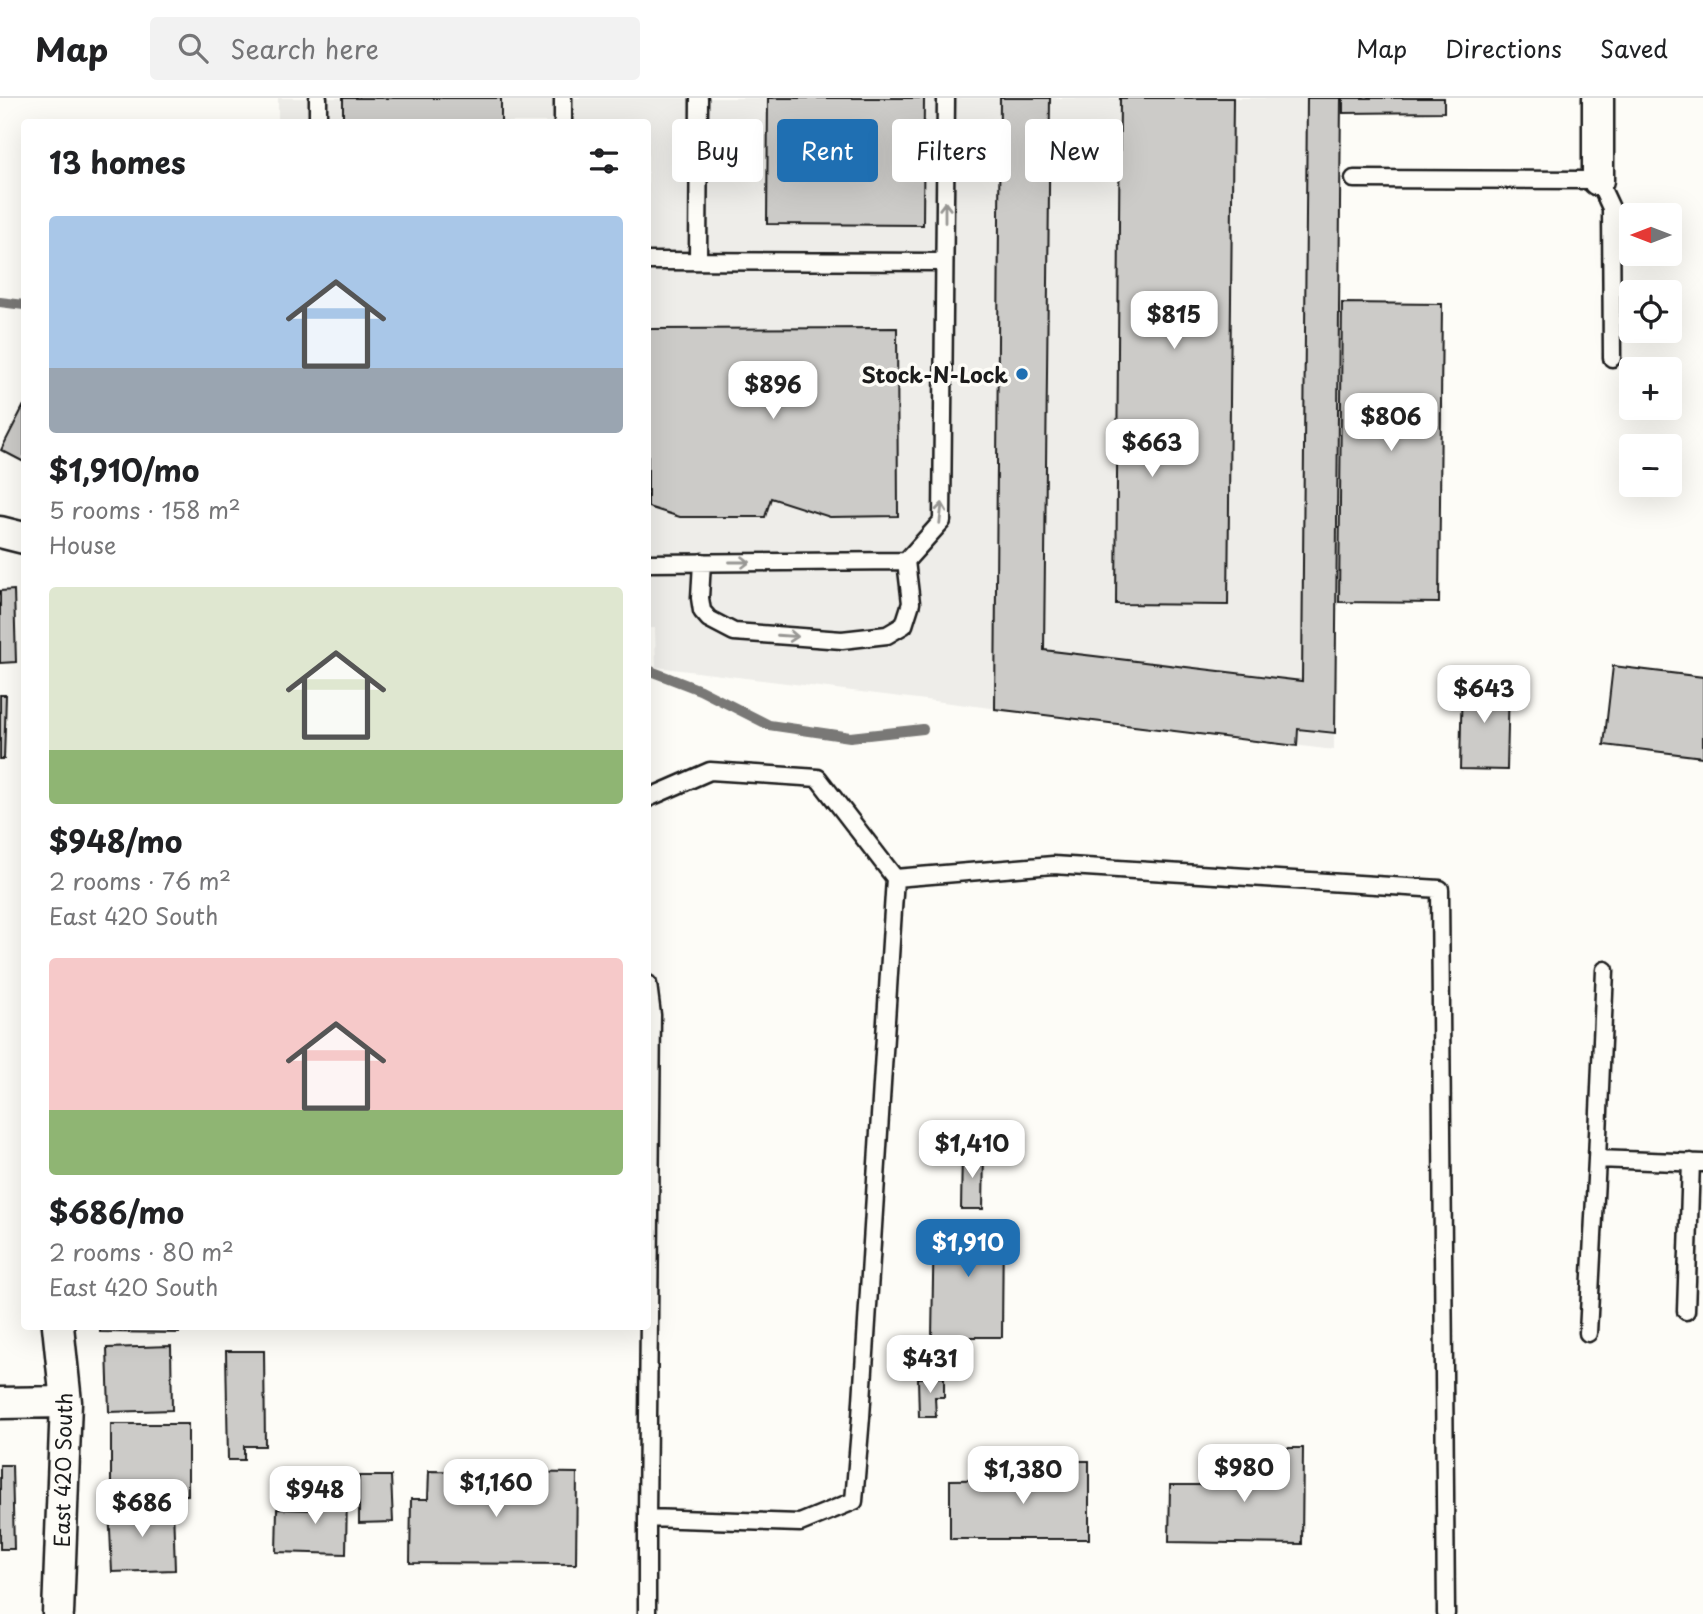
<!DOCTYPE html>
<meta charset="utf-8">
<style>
body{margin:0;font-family:"Playpen Sans",sans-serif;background:#f2f2f2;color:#202124;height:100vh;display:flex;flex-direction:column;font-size:26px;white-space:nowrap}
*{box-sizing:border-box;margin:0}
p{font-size:23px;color:#757577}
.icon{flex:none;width:38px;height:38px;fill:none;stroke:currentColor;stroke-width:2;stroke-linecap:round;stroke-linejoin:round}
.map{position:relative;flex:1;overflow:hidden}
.panel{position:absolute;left:21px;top:21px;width:630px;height:1211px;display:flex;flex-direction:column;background:#fff;border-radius:7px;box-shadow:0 7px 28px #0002}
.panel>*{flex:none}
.top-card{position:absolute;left:672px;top:21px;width:665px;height:63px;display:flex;gap:14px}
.needle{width:46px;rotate:270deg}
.fabs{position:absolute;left:1619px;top:105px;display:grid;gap:14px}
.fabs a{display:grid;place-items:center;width:63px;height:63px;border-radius:7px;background:#fff;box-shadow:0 7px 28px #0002;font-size:35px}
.price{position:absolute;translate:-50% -60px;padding:0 16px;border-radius:14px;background:#fff;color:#222;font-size:23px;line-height:46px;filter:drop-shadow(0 2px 4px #0008)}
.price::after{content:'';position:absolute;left:50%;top:42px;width:21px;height:16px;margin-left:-10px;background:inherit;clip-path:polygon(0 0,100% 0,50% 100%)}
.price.current{background:#1f6fb2;color:#fff}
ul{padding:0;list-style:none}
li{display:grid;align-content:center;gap:14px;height:371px;padding:0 28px}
li span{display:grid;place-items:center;height:217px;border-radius:7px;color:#555}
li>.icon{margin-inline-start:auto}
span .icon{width:126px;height:126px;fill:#fffc;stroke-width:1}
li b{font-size:30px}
h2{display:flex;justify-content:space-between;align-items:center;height:84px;padding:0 28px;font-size:30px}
.pill{padding:0 24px;border-radius:7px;background:#fff;box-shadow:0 7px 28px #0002;font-size:24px;line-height:63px}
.pill.current{background:#1f6fb2;color:#fff}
header{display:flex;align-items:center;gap:42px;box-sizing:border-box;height:98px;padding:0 35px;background:#fff;border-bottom:2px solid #e0e0e0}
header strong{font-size:33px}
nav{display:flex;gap:38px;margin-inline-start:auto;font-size:24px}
.search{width:490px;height:63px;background:#f2f2f2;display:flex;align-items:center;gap:18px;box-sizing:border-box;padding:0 24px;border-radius:7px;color:#757577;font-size:26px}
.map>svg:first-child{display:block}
</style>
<header>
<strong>Map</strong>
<div class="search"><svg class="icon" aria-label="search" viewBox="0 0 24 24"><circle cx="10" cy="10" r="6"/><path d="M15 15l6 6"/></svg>Search here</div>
<nav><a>Map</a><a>Directions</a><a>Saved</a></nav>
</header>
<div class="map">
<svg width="1703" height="1516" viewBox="0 0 1703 1516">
<rect width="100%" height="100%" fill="#fdfcf7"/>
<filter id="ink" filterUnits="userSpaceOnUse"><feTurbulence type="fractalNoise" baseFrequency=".0143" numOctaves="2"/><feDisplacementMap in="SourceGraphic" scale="14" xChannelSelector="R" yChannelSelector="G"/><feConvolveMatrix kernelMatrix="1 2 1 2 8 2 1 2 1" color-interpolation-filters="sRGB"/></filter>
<g filter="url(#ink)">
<!-- built -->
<path fill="#eeede9" d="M 278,0 L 1341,0 L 1334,652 L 656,569 L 655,530 L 648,530 L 648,24 L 278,24 Z"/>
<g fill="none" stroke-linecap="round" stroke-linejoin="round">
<!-- stream -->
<path stroke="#797876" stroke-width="10" d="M 0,204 L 24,207
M 648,572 L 700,592 L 769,627 L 850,639 L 923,631"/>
</g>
<!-- building -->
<path fill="#cccbc8" stroke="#1c1c1c" stroke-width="2" d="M 343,0 L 501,0 L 501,24 L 343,24 Z
M 768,0 L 924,0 L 923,127 L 767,126 Z
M 1000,0 L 1050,0 L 1044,552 L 1302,583 L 1307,0 L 1341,0 L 1335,635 L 1298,631 L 1297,648 L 995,611 Z
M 1120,0 L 1233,0 L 1228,507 L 1116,506 Z
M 1343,0 L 1444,0 L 1444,14 L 1343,15 Z
M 1342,205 L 1442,206 L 1439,505 L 1339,504 Z
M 897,230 L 898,418 L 830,419 L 771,400 L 765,419 L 680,419 L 648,409 L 648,231 Z
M 24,307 L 24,364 L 1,352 Z
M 14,492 L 16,564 L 0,565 L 0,493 Z
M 1613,568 L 1703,579 L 1703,659 L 1604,647 Z
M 1462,582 L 1509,583 L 1507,672 L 1460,671 Z
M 0,597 L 6,597 L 4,661 L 0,661 Z
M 962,1054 L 984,1054 L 983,1111 L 961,1111 Z
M 934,1123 L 1003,1124 L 1002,1239 L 932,1239 Z
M 100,1228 L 179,1228 L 179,1235 L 100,1234 Z
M 171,1248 L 172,1312 L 109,1314 L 107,1250 Z
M 226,1253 L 264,1253 L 265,1348 L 244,1348 L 244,1362 L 228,1362 Z
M 944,1279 L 944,1299 L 935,1299 L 936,1319 L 919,1319 L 918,1280 Z
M 111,1326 L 188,1326 L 188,1397 L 111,1397 Z
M 1246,1350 L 1303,1350 L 1302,1446 L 1169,1444 L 1170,1387 L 1246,1387 Z
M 1053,1363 L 1089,1363 L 1089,1441 L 950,1441 L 950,1382 L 1053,1381 Z
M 0,1367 L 12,1367 L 14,1451 L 0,1451 Z
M 429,1373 L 577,1375 L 576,1466 L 410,1465 L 411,1401 L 428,1401 Z
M 359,1378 L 391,1378 L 393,1424 L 359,1425 Z
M 313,1393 L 347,1394 L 346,1456 L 276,1454 L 277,1411 L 313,1412 Z
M 173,1408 L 175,1472 L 112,1474 L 109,1410 Z"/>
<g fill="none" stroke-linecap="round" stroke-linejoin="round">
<!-- service casing -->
<g stroke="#1c1c1c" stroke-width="21">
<path id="service" d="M 318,0 L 318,24
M 563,24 L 563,0
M 1354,81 L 1598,82 L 1611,110 L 1612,260
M 648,163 L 944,164
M 698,163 L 699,0
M 702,464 L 700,500 L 702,513 L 709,521 L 734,534 L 842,542 L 887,537 L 904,527 L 911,505 L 906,463
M 648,465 L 906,463 L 942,423 L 946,0
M 648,700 L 710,673 L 818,680 L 895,780 L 1053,767 L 1440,791 L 1446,1516
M 1605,872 L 1597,1061 L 1703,1065
M 1686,1213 L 1691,1064
M 1588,1235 L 1597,1061
M 647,1420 L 800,1425 L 854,1403 L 861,1319 L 895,780
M 647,1516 L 647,1420 L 652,917 L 648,886"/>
</g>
<!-- minor casing -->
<g stroke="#1c1c1c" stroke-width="35">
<path id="minor" d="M 1598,0 L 1598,82
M 0,434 L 24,440
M 58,1228 L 66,1304 L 58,1516
M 0,1305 L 66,1304"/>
</g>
<!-- service -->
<use href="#service" stroke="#fdfcf7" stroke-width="16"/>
<!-- minor -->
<use href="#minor" stroke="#fdfcf7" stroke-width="30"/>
</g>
<!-- one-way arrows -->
<defs><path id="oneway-shaft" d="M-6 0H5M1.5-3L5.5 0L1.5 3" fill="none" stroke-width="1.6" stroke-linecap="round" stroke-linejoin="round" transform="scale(1.75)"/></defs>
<g stroke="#989794">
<use href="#oneway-shaft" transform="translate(945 114) rotate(-90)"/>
<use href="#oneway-shaft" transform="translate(941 415) rotate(-83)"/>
<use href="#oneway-shaft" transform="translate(740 464)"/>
<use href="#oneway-shaft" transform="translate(788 538) rotate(4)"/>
</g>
</g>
<!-- markers -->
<circle fill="#1f6fb2" stroke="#fdfcf7" stroke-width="2.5" cx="1022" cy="276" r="7"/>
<g text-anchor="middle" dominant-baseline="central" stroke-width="7" stroke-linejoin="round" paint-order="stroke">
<!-- poi labels -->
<g font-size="21" font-weight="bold" fill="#1c1c1c" stroke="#fdfcf7" text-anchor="end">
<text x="1008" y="276">Stock-N-Lock</text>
</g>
<!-- street labels -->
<g font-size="21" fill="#1c1c1c" stroke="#fdfcf7">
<text transform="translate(62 1372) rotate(-89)">East 420 South</text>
</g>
</g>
</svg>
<div class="fabs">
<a><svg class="needle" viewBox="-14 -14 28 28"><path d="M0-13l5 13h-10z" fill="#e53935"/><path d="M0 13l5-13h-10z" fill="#757577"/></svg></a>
<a><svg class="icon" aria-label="locate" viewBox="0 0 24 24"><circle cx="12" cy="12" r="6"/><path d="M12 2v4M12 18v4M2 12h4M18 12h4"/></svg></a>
<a>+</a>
<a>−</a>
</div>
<b class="price" style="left:1174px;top:253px">$815</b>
<b class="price" style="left:773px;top:323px">$896</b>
<b class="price" style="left:1391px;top:355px">$806</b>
<b class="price" style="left:1152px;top:381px">$663</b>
<b class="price" style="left:1484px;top:627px">$643</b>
<b class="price" style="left:972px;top:1082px">$1,410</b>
<b class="price current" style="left:968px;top:1181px">$1,910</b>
<b class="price" style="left:930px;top:1297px">$431</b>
<b class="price" style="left:1244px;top:1406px">$980</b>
<b class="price" style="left:1023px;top:1408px">$1,380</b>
<b class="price" style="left:496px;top:1421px">$1,160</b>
<b class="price" style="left:315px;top:1428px">$948</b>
<b class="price" style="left:142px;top:1441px">$686</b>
<div class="top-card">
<a class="pill">Buy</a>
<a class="pill current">Rent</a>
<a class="pill">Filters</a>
<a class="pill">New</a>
</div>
<section class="panel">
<h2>13 homes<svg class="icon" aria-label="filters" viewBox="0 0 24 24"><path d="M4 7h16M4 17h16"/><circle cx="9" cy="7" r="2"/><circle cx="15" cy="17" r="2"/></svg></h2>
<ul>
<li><span style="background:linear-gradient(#a9c7e8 70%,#9aa5b1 0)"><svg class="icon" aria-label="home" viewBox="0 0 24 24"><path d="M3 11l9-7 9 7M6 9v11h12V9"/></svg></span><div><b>$1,910/mo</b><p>5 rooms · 158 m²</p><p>House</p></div></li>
<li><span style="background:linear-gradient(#dfe7d0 75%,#8fb573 0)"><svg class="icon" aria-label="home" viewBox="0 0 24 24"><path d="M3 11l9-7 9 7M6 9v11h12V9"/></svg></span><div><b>$948/mo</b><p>2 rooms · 76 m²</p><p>East 420 South</p></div></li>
<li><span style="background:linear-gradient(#f6c9c9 70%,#8fb573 0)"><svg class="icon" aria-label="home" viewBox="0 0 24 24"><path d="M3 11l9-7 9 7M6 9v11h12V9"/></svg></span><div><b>$686/mo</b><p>2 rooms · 80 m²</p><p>East 420 South</p></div></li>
</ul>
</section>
</div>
